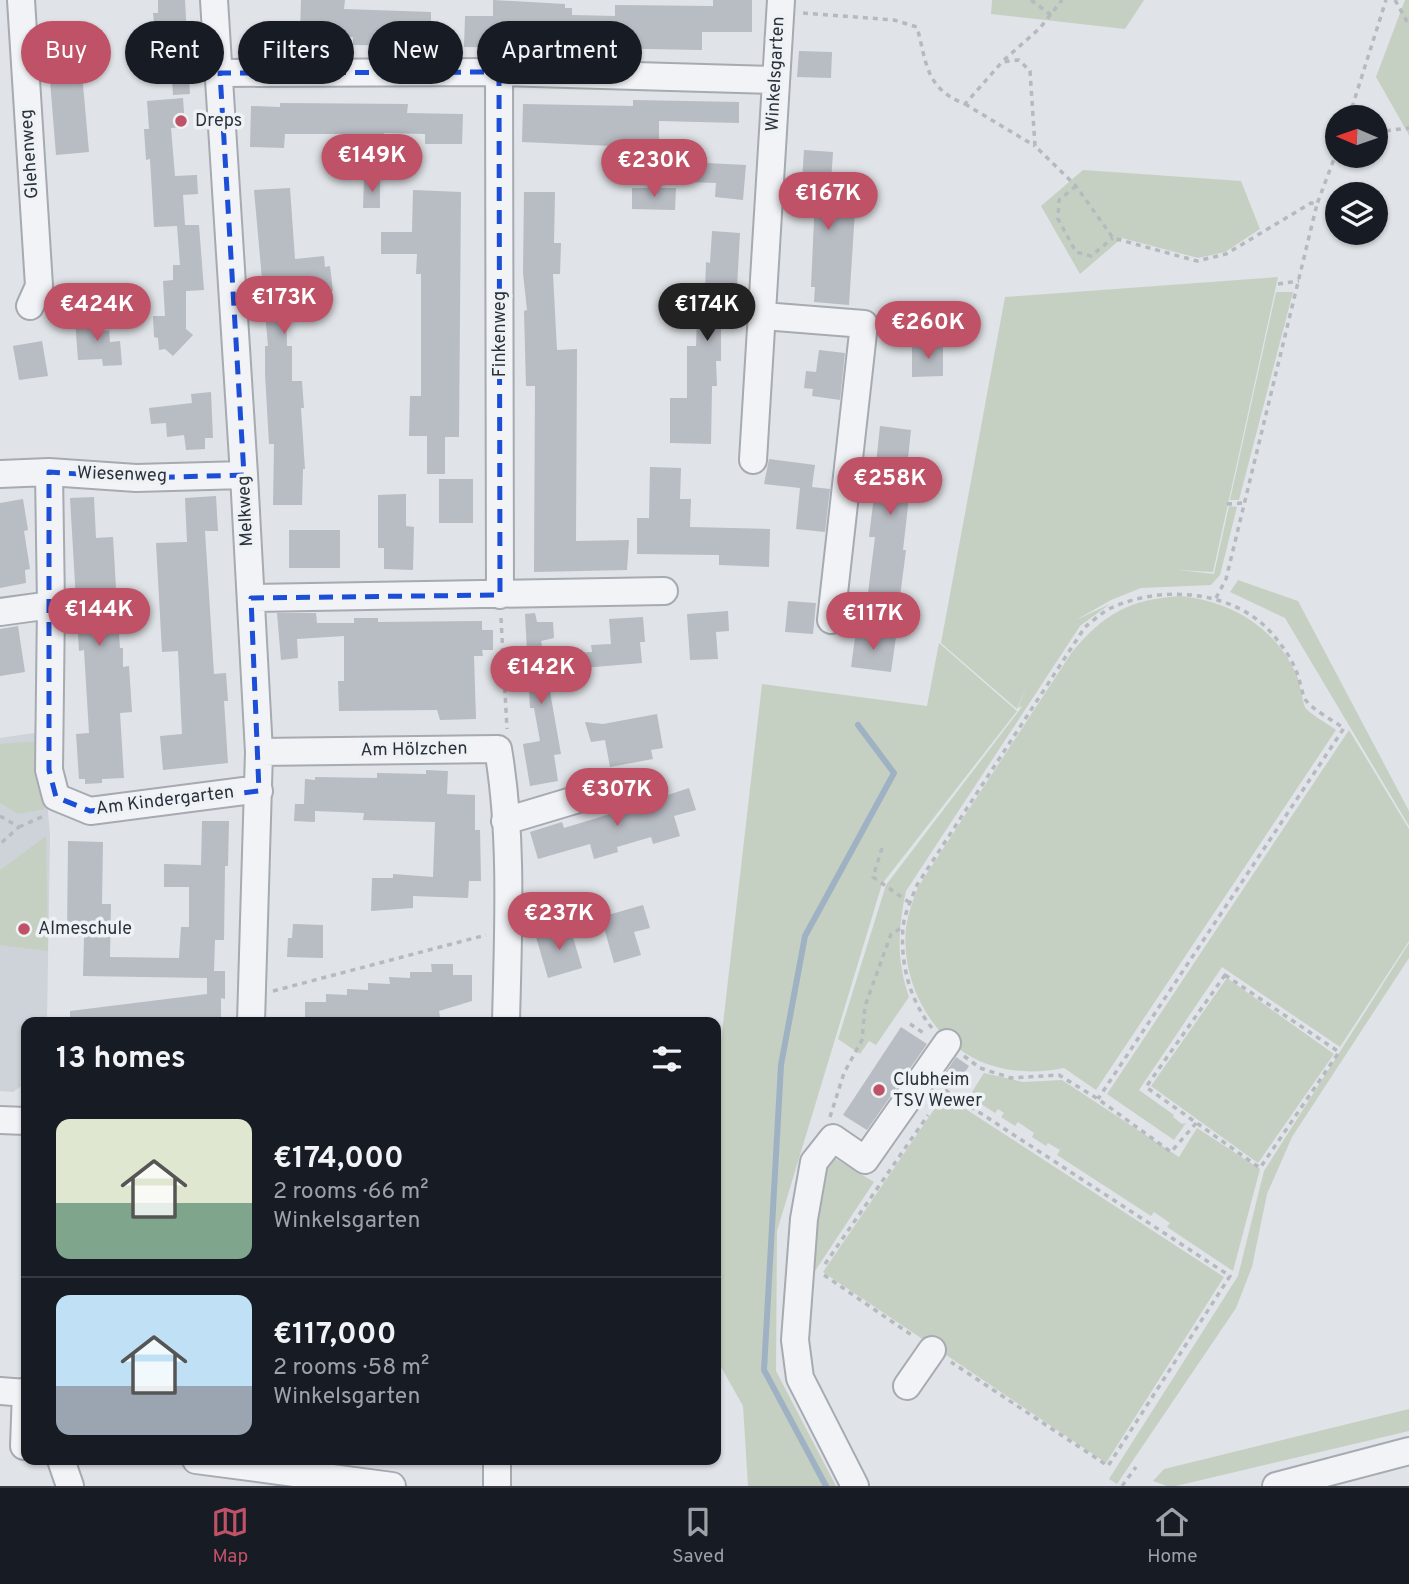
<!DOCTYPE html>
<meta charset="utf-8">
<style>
body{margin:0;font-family:Overpass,sans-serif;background:#20242c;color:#f1f3f6;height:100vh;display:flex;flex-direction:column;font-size:26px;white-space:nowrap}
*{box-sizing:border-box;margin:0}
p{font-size:23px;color:#9ea1a6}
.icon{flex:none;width:38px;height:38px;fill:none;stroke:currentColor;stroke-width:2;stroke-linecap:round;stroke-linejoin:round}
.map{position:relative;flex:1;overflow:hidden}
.drawer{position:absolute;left:21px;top:1017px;width:700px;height:448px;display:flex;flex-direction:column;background:#171b24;border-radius:14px;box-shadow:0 2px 5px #0004}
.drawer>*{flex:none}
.banner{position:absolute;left:21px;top:21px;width:700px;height:63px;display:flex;gap:14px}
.needle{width:46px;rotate:272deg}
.fabs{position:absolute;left:1325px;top:105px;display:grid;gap:14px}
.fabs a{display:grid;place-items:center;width:63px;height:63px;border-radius:50%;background:#171b24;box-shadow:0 2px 5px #0004;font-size:35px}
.price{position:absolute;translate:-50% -60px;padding:0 16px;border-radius:24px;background:#bf5266;color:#fff;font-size:23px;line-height:46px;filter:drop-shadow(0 2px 4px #0008)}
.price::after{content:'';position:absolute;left:50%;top:42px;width:21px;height:16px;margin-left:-10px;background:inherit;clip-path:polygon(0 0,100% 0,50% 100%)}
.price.selected{background:#222;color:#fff}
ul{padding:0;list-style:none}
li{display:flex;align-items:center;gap:21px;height:175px;padding:0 35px}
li+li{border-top:2px solid #363941}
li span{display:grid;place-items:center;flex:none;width:196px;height:140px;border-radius:14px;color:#555}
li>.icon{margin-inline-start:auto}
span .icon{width:84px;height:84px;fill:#fffc;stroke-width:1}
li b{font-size:30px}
h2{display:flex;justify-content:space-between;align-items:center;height:84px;padding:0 35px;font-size:30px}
.pill{padding:0 24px;border-radius:32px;background:#171b24;box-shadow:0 2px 5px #0004;font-size:24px;line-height:63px}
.pill.selected{background:#bf5266;color:#fff}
.dock{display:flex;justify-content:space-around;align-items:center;height:98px;border-top:2px solid #363941;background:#171b24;font-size:19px;color:#9ea1a6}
.dock a{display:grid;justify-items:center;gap:4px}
.dock .selected{color:#bf5266}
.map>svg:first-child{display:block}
</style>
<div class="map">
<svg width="1409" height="1486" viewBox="0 0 1409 1486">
<rect width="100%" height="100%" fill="#e0e3e7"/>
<!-- built -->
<path fill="#ced2d9" d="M 41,732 L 50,836 L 47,1022 L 26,1022 L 26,1083 L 13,1092 L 0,1091 L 0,738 Z"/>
<!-- green -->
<path fill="#c6d0c2" d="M 992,0 L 1144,0 L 1125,29 L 991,14 Z
M 1405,0 L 1409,0 L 1409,135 L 1376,77 Z
M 1083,170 L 1241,181 L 1260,229 L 1225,252 L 1198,258 L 1122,238 L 1080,274 L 1041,206 Z
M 1278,277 L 1213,572 L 1178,570 L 1214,574 L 1229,506 L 1237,507 L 1220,575 L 1211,585 L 1141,588 L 1111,600 L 1076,620 L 1110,604 L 1080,626 L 906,891 C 898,929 896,959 909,997 L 876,1045 L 869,1041 L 860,1054 L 838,1039 L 886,885 L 1021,708 L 1022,706 L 1018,708 L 1027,685 L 1017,709 L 941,643 L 1005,297 Z
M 1276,292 L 1293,292 L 1239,500 L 1230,500 Z
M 1238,580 L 1298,601 L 1409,811 L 1409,826 L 1285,618 L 1230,592 Z
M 1181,596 C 1233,602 1276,628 1297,676 C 1300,683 1303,703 1305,707 C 1308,713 1330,725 1336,730 L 1096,1090 L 1064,1068 C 1040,1073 1014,1073 990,1065 C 935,1047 900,984 906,928 C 908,914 913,900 918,887 L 1072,652 C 1105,613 1130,599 1181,596 Z
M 939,643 L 1017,711 L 882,884 L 777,1231 L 776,1371 L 836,1486 L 748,1486 L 743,1406 L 716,1358 L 716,1085 L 762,684 L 927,706 Z
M 1349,730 L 1409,829 L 1409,941 L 1340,1047 L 1222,967 L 1139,1090 L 1174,1115 L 1173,1117 L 1182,1124 L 1186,1123 L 1174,1140 L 1107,1094 Z
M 38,741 L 45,809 L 18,814 L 0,803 L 0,744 Z
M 46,836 L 48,951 L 0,945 L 0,870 Z
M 1409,943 L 1409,958 L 1292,1137 L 1267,1194 L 1252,1267 L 1236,1308 L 1117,1484 L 1109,1479 L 1238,1276 L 1264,1171 Z
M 1227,978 L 1334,1054 L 1258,1163 L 1151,1086 Z
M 984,1073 L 1023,1082 L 1062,1080 L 1179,1157 L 1197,1128 L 1260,1169 L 1233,1271 L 1167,1227 L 1170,1223 L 1154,1212 L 1151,1216 L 1057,1155 L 1060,1150 L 1048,1143 L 1046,1146 L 1032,1137 L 1034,1133 L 1018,1122 L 1015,1126 L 1001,1117 L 1004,1113 L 998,1109 L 995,1113 L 975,1100 L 978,1096 L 972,1092 Z
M 944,1095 L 1224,1277 L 1106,1463 L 823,1272 Z
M 830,1159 L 836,1159 L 874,1182 L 809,1280 L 824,1166 Z
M 1409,1409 L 1409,1431 L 1176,1486 L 1167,1486 L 1153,1481 L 1164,1469 Z"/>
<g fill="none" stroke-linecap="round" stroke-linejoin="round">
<!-- stream -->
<path stroke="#9eb2c3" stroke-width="6" d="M 826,1486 L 764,1370 L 781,1065 L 805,936 L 894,773 L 858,725"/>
</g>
<!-- building -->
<path fill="#b8bcc3" d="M 158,0 L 185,0 L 190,94 L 173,95 L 171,64 L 158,65 L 153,13 L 158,13 Z
M 301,0 L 345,0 L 344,9 L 431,12 L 431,46 L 353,45 L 353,37 L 300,36 Z
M 493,0 L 565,4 L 565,8 L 572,8 L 572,15 L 615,16 L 615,5 L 713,6 L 713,0 L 752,0 L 752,32 L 702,32 L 702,50 L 545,47 L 545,55 L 518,54 L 518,48 L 464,47 L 465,16 L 493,16 Z
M 79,40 L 89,152 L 56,155 L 50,80 L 47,81 L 44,43 Z
M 799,51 L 832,52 L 831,78 L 797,77 Z
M 183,98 L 185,127 L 171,128 L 175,176 L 197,175 L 198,194 L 183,195 L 185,225 L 199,225 L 204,290 L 186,291 L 186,329 L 193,335 L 173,356 L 165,349 L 159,350 L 158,338 L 154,337 L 153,316 L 165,316 L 163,281 L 173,280 L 173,265 L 180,265 L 177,226 L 154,227 L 150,159 L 146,160 L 144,129 L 149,129 L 147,101 Z
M 633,100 L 739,102 L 739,123 L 659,121 L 659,143 L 612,143 L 612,146 L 522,142 L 523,104 L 633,106 Z
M 280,103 L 408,104 L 407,113 L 463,114 L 462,144 L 425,144 L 425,134 L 384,133 L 384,137 L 357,137 L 357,134 L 285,134 L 284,148 L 250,147 L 251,106 L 280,107 Z
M 804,150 L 833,152 L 830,199 L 835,199 L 835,209 L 855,210 L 849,305 L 814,302 L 815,287 L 811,287 L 815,198 L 801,197 Z
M 687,162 L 746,165 L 743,200 L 715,197 L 716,183 L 687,182 Z
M 364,180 L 380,181 L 380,208 L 363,208 Z
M 290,188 L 295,259 L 324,256 L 325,267 L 330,266 L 333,291 L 316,293 L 317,298 L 301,300 L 301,304 L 286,306 L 287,346 L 292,346 L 292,381 L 302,381 L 304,408 L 301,408 L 305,469 L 303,469 L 302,505 L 273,505 L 274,444 L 269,444 L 265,374 L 265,346 L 268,346 L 254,190 Z
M 632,188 L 676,188 L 675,210 L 632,209 Z
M 413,190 L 461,192 L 459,437 L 445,437 L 445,474 L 427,474 L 427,436 L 409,436 L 410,396 L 421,396 L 421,274 L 416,274 L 417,254 L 381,254 L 381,232 L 412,232 Z
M 524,192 L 555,192 L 554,243 L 561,243 L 560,274 L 553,274 L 557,350 L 577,349 L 576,541 L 629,540 L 627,570 L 534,572 L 535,386 L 526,386 L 524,311 L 527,310 L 523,273 Z
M 712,231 L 740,233 L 736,306 L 728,305 L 727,328 L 721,328 L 721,361 L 716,361 L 717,386 L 712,386 L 711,444 L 670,443 L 670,398 L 687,398 L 687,346 L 696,346 L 698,291 L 705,291 L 706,262 L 710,263 Z
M 103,318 L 104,331 L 109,330 L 110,342 L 120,341 L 122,365 L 103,366 L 102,359 L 78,360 L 75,320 Z
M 42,341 L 48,376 L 19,380 L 13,346 Z
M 943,345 L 943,376 L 912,377 L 912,346 Z
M 819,350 L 845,353 L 840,400 L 812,396 L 813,389 L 804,388 L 806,371 L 816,372 Z
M 211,392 L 213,438 L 205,438 L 205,449 L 186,450 L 184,435 L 167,437 L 166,423 L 151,424 L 149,408 L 192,403 L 191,394 Z
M 880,426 L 911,430 L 905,487 L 910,488 L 903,550 L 906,550 L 899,605 L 867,601 L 875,537 L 869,537 L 874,496 L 878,496 L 882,465 L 876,464 Z
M 769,459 L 815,465 L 812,487 L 830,489 L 825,532 L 796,529 L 800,488 L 764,484 Z
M 650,467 L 681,468 L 680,499 L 691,499 L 690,527 L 770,529 L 769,567 L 719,565 L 719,555 L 637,554 L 637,518 L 649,518 Z
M 439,479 L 473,479 L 473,523 L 439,523 Z
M 406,494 L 406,526 L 414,527 L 413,570 L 384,569 L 384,548 L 378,548 L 378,495 Z
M 216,496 L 218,531 L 205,531 L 214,674 L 226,673 L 228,701 L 224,701 L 228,763 L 163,770 L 160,736 L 182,734 L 178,651 L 162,652 L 156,543 L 187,542 L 185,498 Z
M 94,497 L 96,538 L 113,537 L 116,588 L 119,588 L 120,607 L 117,607 L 120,648 L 123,648 L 123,667 L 129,666 L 132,712 L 120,713 L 124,778 L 102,779 L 102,783 L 85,784 L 85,779 L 79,779 L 76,734 L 89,733 L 84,650 L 79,651 L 70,498 Z
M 23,499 L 28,530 L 24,531 L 30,569 L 25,570 L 26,583 L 0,588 L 0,503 Z
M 289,530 L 340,530 L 340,568 L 289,568 Z
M 788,601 L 816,603 L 813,634 L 785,632 Z
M 728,611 L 729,631 L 716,632 L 718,659 L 690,660 L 687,614 Z
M 277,613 L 316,613 L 317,623 L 354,623 L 354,618 L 378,618 L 378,622 L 482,621 L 482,630 L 493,630 L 493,650 L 482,650 L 483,656 L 474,656 L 476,719 L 440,720 L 437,710 L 339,711 L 338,681 L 344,681 L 344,636 L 297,639 L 298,658 L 281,660 Z
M 535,613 L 537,622 L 553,622 L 554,638 L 541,641 L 561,754 L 554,755 L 558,781 L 530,786 L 523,744 L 540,741 L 534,708 L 530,708 L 525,614 Z
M 643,617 L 645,642 L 640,642 L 642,663 L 570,669 L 565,653 L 592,652 L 591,645 L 611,644 L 609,619 Z
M 18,626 L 25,672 L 0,676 L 0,629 Z
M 856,631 L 896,637 L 891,672 L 851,667 Z
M 657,714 L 663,748 L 651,750 L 653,759 L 610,767 L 605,740 L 591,742 L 585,722 L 603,724 Z
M 426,770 L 448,771 L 447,794 L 475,795 L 475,830 L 480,830 L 481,881 L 469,881 L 468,898 L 413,896 L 413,908 L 371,911 L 372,878 L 393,878 L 393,874 L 433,877 L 435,822 L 363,820 L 364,813 L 315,811 L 315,822 L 294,821 L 295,804 L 304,804 L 305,779 L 315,780 L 315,777 L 377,778 L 377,773 L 426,774 Z
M 689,788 L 696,810 L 674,816 L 680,836 L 653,844 L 651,837 L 617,847 L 618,852 L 594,859 L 590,844 L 538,859 L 530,832 L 562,822 L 564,828 L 597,818 Z
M 202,821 L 229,821 L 228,866 L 225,866 L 224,940 L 215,940 L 214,971 L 225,971 L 225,999 L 221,998 L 221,1022 L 70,1022 L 70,1011 L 207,994 L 207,978 L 83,976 L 84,937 L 67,936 L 68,841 L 103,842 L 102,904 L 111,904 L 110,957 L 179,958 L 181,927 L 189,927 L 189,887 L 164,887 L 164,864 L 201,865 Z
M 643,905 L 650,928 L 634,932 L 641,955 L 614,963 L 601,917 Z
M 293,924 L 323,925 L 323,958 L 287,957 L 288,938 L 292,938 Z
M 570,927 L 582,968 L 548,978 L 536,937 Z
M 431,964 L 453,964 L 453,975 L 472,975 L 472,1001 L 439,1011 L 441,1022 L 401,1022 L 401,1019 L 367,1018 L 367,1022 L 305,1022 L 305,1002 L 326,1002 L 326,994 L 347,995 L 347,989 L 368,990 L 368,983 L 390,984 L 389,977 L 410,978 L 410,972 L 432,972 Z
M 901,1027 L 927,1044 L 867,1130 L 843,1115 Z
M 956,1057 L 969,1066 L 958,1083 L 944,1075 Z"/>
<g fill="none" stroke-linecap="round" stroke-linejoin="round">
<!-- minor casing -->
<g stroke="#a6aab1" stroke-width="30">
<path id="minor" d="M 21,0 L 39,286 L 30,306
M 214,0 L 244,475 L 259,752 L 251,1022
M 499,72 L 500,595
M 220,73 L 499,72 L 776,80
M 763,316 L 864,324 L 831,620
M 753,460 L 781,0
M 49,472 L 51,605 L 49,770 L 56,797 L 90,811 L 244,791 L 259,791
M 0,474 L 49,472 L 136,478 L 244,475
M 251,598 L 664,591
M 0,612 L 51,605
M 259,752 L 498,749 C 513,836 508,934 506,1022
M 505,821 L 612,789
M 0,1120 L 26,1121
M 907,1386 L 932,1350
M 0,1391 L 26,1393
M 24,1446 L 26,1391
M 61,1460 L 70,1486
M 196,1460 L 392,1486
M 497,1486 L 497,1460
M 855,1486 L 800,1378 L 795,1340 L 804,1219 L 814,1162 L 833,1138 L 865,1160 L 947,1043
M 1276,1486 L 1409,1451"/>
</g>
<!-- path -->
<path stroke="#b6b9be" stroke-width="3.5" stroke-dasharray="5 5" stroke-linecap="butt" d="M 1031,0 L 1051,15
M 1395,0 L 1409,25
M 803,13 L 894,20 L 917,27 C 927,64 925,88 965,104 L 1002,62 L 1019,60 L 1030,71 L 1035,146 L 1076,186 L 1113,238 L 1197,261 L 1226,254 L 1311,203 L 1317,204 L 1337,151
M 1004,60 L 1040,28 L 1062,0
M 965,104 L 1035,146
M 1349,117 L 1386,0
M 1376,132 L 1409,128
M 1076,186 L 1059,200 L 1058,219 L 1076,252 L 1091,256 L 1113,238
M 1278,284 L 1299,281
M 1227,504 L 1244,503
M 1216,598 L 1226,579 L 1317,204
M 501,618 L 507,729
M 0,816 L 19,827 L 0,844
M 19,827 L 44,816
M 882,848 L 873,877 L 910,903
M 1225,975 L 1339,1052 L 1260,1168 L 1146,1087 Z
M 273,991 L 486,935
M 910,1024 L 925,1034
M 932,1028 C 910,1001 900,963 903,928 C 904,914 912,898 917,885 L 1085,627 C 1093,621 1102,612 1111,608 C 1165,583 1242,591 1278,641 C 1287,652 1295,665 1299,679 C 1301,685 1302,693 1305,699 C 1310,708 1335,722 1344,728 L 1098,1099
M 964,1056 L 980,1068 L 1011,1078 L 1059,1075 L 1098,1099 L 1171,1152 L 1197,1122
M 945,1090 L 1230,1276 L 1108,1466 L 951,1362
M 830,1117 L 844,1073 L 862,1040 L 865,1006 L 891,934 L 903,927
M 825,1264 L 928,1115
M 824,1275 L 913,1336
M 1122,1486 L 1136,1467"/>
<!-- minor -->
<use href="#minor" stroke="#f2f3f6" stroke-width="26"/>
</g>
<!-- marked area -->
<path fill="none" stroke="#1d4ed8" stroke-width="5" stroke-dasharray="14 9" stroke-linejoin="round" d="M 499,72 L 500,595 L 251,598 L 259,791 L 90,811 L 56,797 L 49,770 L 49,472 L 136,478 L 244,475 L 220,73 Z"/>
<!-- markers -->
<g fill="#bf5266" stroke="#eff2f5" stroke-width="2.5">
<circle cx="181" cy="121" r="7"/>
<circle cx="24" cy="929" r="7"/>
<circle cx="879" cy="1090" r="7"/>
</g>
<g text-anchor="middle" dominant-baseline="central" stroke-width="7" stroke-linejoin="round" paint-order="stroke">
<!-- street labels -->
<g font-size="18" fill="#2a323d" stroke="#eff2f5">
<text transform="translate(776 74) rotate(-87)">Winkelsgarten</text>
<text transform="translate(30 154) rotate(-94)">Glehenweg</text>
<text transform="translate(500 334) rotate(-90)">Finkenweg</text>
<text transform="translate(122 475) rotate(2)">Wiesenweg</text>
<text transform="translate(246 511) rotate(-93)">Melkweg</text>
<text transform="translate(414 750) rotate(-1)">Am Hölzchen</text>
<text transform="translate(165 801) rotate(-7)">Am Kindergarten</text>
</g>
<!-- poi labels -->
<g font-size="18" fill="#2a323d" stroke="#eff2f5" text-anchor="start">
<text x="195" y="121">Dreps</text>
<text x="38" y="929">Almeschule</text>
<text x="893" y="1080">Clubheim<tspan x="893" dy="21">TSV Wewer</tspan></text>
</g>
</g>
</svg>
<div class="fabs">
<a><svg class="needle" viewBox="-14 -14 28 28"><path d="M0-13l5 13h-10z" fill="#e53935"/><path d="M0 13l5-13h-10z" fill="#9ea1a6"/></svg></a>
<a><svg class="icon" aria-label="layers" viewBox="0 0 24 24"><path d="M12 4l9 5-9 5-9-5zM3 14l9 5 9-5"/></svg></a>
</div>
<b class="price" style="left:372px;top:194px">€149K</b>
<b class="price" style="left:654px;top:199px">€230K</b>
<b class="price" style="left:828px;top:232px">€167K</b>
<b class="price" style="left:284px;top:336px">€173K</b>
<b class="price" style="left:97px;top:343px">€424K</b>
<b class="price selected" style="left:707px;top:343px">€174K</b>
<b class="price" style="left:928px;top:361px">€260K</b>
<b class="price" style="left:890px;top:517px">€258K</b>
<b class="price" style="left:99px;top:648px">€144K</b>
<b class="price" style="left:873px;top:652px">€117K</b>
<b class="price" style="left:541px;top:706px">€142K</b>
<b class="price" style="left:617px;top:828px">€307K</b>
<b class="price" style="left:559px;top:952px">€237K</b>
<div class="banner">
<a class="pill selected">Buy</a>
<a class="pill">Rent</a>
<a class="pill">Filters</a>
<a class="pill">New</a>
<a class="pill">Apartment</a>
</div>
<section class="drawer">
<h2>13 homes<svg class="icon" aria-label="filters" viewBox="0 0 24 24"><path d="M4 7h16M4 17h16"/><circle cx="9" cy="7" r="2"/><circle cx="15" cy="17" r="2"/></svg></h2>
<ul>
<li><span style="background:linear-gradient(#dfe7d0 60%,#7fa58c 0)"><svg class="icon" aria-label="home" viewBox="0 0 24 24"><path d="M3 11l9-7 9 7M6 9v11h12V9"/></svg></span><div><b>€174,000</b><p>2 rooms · 66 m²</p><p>Winkelsgarten</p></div></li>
<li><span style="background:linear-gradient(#bfe0f5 65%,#9aa5b1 0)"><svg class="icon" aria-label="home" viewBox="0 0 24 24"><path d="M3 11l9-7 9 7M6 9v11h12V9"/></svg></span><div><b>€117,000</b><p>2 rooms · 58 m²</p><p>Winkelsgarten</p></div></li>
</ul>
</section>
</div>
<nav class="dock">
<a class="selected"><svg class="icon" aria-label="map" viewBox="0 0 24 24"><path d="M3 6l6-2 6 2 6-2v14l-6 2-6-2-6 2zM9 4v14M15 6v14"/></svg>Map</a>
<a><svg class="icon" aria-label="saved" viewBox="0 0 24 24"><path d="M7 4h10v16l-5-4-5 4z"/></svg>Saved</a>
<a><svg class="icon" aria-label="home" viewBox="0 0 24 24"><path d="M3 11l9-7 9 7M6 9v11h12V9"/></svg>Home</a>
</nav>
